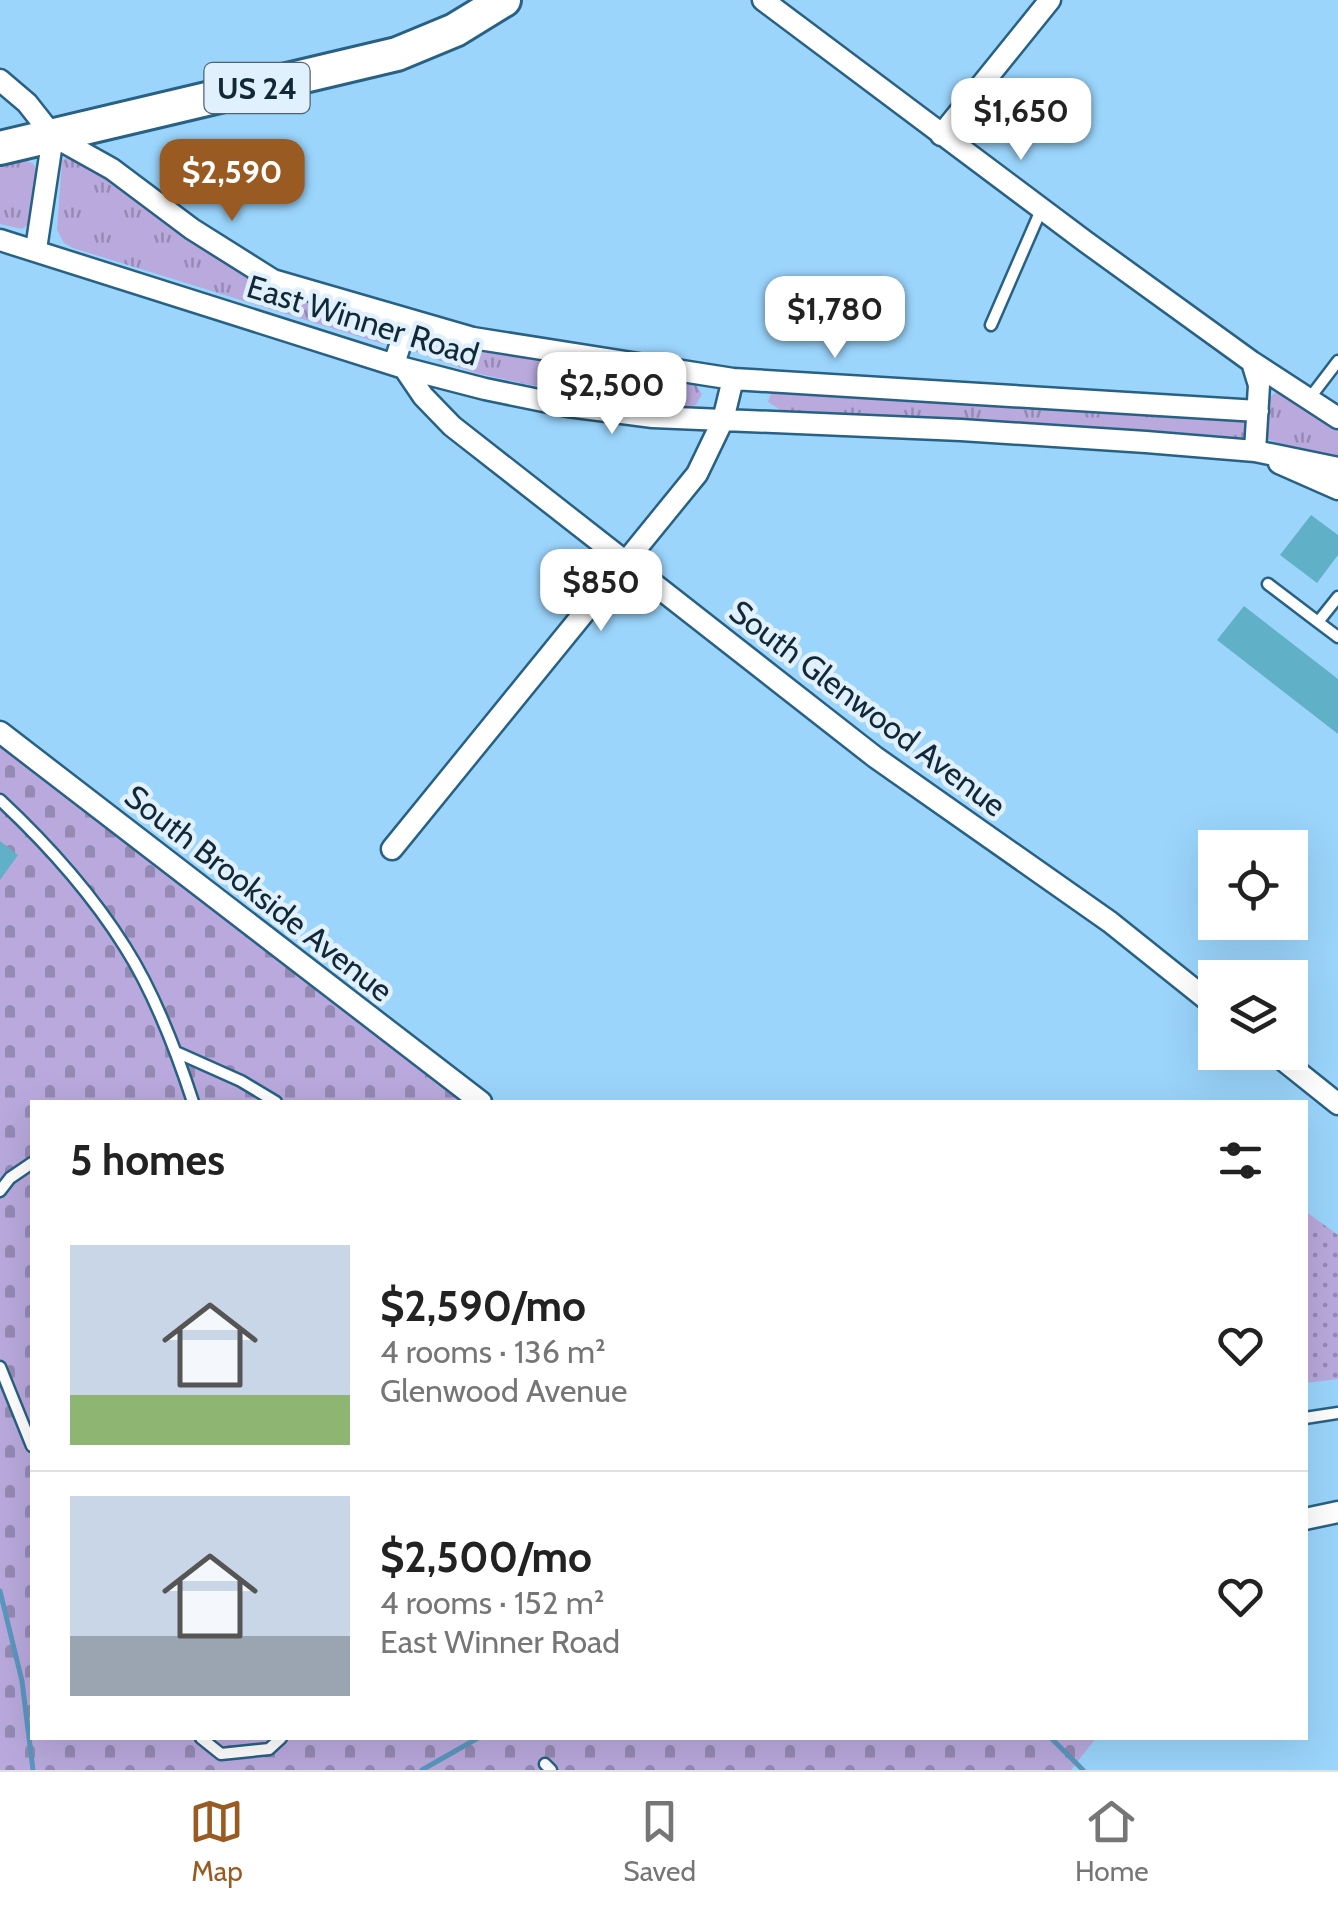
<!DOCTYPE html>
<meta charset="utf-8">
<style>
body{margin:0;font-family:Cabin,sans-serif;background:#f2f2f2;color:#222;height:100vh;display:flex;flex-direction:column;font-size:38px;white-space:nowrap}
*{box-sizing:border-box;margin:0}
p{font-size:32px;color:#767676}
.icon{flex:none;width:55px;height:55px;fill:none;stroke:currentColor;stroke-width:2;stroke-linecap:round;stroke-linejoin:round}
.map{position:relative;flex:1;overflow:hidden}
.details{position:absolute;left:30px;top:1100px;width:1278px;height:640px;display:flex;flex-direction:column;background:#fff;border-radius:0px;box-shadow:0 10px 40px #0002}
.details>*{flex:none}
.fabs{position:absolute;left:1198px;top:830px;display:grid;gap:20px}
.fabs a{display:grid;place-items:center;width:110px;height:110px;border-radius:0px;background:#fff;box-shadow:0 10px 40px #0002;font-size:50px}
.price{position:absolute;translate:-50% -85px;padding:0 22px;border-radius:20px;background:#fff;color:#222;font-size:32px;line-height:65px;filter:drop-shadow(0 2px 5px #0008)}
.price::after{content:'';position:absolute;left:50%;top:60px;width:30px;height:22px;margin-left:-15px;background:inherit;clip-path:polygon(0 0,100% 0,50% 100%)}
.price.active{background:#9a5b23;color:#fff}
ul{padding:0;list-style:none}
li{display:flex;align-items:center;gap:30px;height:250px;padding:0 40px}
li+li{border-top:2px solid #e0e0e0}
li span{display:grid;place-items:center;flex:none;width:280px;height:200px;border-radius:0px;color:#555}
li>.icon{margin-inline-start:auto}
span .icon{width:120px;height:120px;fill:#fffc;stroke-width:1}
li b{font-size:42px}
h2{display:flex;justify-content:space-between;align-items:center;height:120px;padding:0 40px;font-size:42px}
.menu{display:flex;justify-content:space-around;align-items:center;height:140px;border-top:2px solid #e0e0e0;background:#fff;font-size:28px;color:#767676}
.menu a{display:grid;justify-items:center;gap:5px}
.menu .active{color:#9a5b23}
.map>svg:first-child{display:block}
</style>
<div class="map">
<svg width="1338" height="1770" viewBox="0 0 1338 1770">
<defs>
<pattern id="grass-tufts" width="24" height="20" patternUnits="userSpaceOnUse" patternTransform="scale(2.5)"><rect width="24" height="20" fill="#b9a9dd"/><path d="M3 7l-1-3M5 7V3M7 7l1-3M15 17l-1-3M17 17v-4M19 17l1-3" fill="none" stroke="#958ab4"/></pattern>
<pattern id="cemetery-stones" width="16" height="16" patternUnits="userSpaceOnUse" patternTransform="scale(2.5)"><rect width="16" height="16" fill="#b9a9dd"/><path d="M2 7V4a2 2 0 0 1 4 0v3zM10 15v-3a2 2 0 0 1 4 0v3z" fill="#958ab4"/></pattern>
<pattern id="park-dots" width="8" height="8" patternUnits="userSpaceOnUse" patternTransform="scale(2.5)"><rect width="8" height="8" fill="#b9a9dd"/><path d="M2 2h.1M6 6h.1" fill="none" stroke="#958ab4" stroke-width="1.8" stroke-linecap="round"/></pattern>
</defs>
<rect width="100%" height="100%" fill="#9bd5fc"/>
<!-- grass -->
<path fill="url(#grass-tufts)" d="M 70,156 L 80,159 C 142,208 207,257 278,291 C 312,307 352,315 388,327 L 393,332 L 392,340 L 383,344 L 73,248 L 64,243 L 57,230 L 62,160 Z
M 25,160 L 34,164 L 36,172 L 31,223 L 22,229 L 0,224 L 0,167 Z
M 428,339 L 686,382 L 696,385 L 702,394 L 696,405 L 690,407 L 530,385 L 476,373 L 416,352 L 416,343 Z
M 781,391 L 1245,419 L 1250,421 L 1247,438 L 1150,430 L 803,415 L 784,412 L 768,402 L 771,393 Z
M 1276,392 L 1338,428 L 1338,462 L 1264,438 L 1267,400 Z"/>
<!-- cemetery -->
<path fill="url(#cemetery-stones)" d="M 0,745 L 465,1102 L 32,1102 L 32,1738 L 1096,1738 L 1071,1770 L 0,1770 Z"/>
<!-- park -->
<path fill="url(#park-dots)" d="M 1305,1211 L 1338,1235 L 1338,1379 L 1305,1383 Z"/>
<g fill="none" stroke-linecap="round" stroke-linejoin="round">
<!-- stream -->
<path stroke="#5b97bf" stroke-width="5" d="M 0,1591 L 22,1681 L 33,1770
M 1051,1738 L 1083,1770
M 422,1770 L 478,1738"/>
</g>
<!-- building -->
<path fill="#60b1c8" d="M 1311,515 L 1338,535 L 1338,555 L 1317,583 L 1280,555 Z
M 1244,606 L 1338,679 L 1338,734 L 1217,640 Z
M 0,841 L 18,855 L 0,880 Z"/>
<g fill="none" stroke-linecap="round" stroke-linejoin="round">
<!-- service casing -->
<g stroke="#286183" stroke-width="15">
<path id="service" d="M 991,325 L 1041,210
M 1309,399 L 1338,361
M 1268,584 L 1318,622
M 1338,597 L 1318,622 L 1338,637
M 0,800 C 46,843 91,893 125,947 C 155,994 176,1050 193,1102
M 176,1052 L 241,1081 L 276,1102
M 0,1191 L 10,1178 L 32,1163
M 0,1367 L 32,1446
M 1305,1418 L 1338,1413
M 201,1738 L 221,1754 L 269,1749 L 281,1738
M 545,1764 L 551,1770"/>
</g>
<!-- minor casing -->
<g stroke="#286183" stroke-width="25">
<path id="minor" d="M 763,0 L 1086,242 L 1252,362 L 1338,418
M 0,80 L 27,103 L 53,136 L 36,249
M 941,135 L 1050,0
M 53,136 L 112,169 L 192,229 L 273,280 L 473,338 L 733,379 L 1258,411
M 0,240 L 404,368 L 485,389 L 568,406 L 653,417 L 961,430 L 1146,442 L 1255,451 L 1338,468
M 1252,362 L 1259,385 L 1255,451
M 394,364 L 408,321
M 404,368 L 423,396 L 452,426 L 875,757 L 1110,922 L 1215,1006
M 1279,463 L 1338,489
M 0,732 L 481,1102
M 392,849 L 697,474 L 723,420 L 733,379
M 1273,1052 L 1338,1104
M 1305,1519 L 1338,1512"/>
</g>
<!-- primary casing -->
<g stroke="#286183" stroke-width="38">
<path id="primary" d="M 0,148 L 397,54 L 455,30 L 504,0"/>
</g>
<!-- service -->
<use href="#service" stroke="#fff" stroke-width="10"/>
<!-- minor -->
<use href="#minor" stroke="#fff" stroke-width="20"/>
<!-- primary -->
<use href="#primary" stroke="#fff" stroke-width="32"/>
</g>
<g text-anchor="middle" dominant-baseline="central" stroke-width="9" stroke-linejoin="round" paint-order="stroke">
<!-- shield labels -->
<rect fill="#e0f0fc" stroke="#4f6472" stroke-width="2.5" x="204.5" y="63" width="105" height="50" rx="8"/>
<g font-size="30" font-weight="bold" fill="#112837">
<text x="257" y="88">US 24</text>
</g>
<!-- street labels -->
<g font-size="32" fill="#112837" stroke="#e0f0fc">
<text transform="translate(363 320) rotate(17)">East Winner Road</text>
<text transform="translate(868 708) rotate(37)">South Glenwood Avenue</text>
<text transform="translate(259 893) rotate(38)">South Brookside Avenue</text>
</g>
</g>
</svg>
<div class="fabs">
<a><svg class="icon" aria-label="locate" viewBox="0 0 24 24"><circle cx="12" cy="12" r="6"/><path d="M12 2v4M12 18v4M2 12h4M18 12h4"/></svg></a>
<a><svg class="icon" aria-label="layers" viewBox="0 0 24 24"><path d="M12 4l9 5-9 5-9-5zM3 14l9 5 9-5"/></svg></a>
</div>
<b class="price" style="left:1021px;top:163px">$1,650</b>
<b class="price active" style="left:232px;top:224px">$2,590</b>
<b class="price" style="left:835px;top:361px">$1,780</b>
<b class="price" style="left:612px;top:437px">$2,500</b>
<b class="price" style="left:601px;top:634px">$850</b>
<section class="details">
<h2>5 homes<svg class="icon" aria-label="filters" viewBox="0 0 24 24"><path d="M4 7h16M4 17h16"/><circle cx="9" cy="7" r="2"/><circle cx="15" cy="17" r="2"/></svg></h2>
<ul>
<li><span style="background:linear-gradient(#c9d6e8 75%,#8fb573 0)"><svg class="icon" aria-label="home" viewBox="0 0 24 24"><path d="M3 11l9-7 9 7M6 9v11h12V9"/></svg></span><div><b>$2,590/mo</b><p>4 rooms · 136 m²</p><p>Glenwood Avenue</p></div><svg class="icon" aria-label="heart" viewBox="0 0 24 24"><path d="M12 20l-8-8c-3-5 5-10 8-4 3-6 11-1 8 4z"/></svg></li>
<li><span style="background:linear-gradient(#c9d6e8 70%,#9aa5b1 0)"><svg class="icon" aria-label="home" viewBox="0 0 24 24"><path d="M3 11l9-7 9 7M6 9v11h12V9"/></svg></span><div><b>$2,500/mo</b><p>4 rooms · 152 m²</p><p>East Winner Road</p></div><svg class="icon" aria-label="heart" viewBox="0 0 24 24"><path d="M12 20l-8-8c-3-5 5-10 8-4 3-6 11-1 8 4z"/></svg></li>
</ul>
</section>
</div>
<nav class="menu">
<a class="active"><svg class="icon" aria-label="map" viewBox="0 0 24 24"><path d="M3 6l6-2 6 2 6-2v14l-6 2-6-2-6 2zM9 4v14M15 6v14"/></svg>Map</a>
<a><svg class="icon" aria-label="saved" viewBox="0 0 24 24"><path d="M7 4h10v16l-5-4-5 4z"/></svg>Saved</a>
<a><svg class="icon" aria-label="home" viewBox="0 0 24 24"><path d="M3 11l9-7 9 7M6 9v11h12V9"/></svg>Home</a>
</nav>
